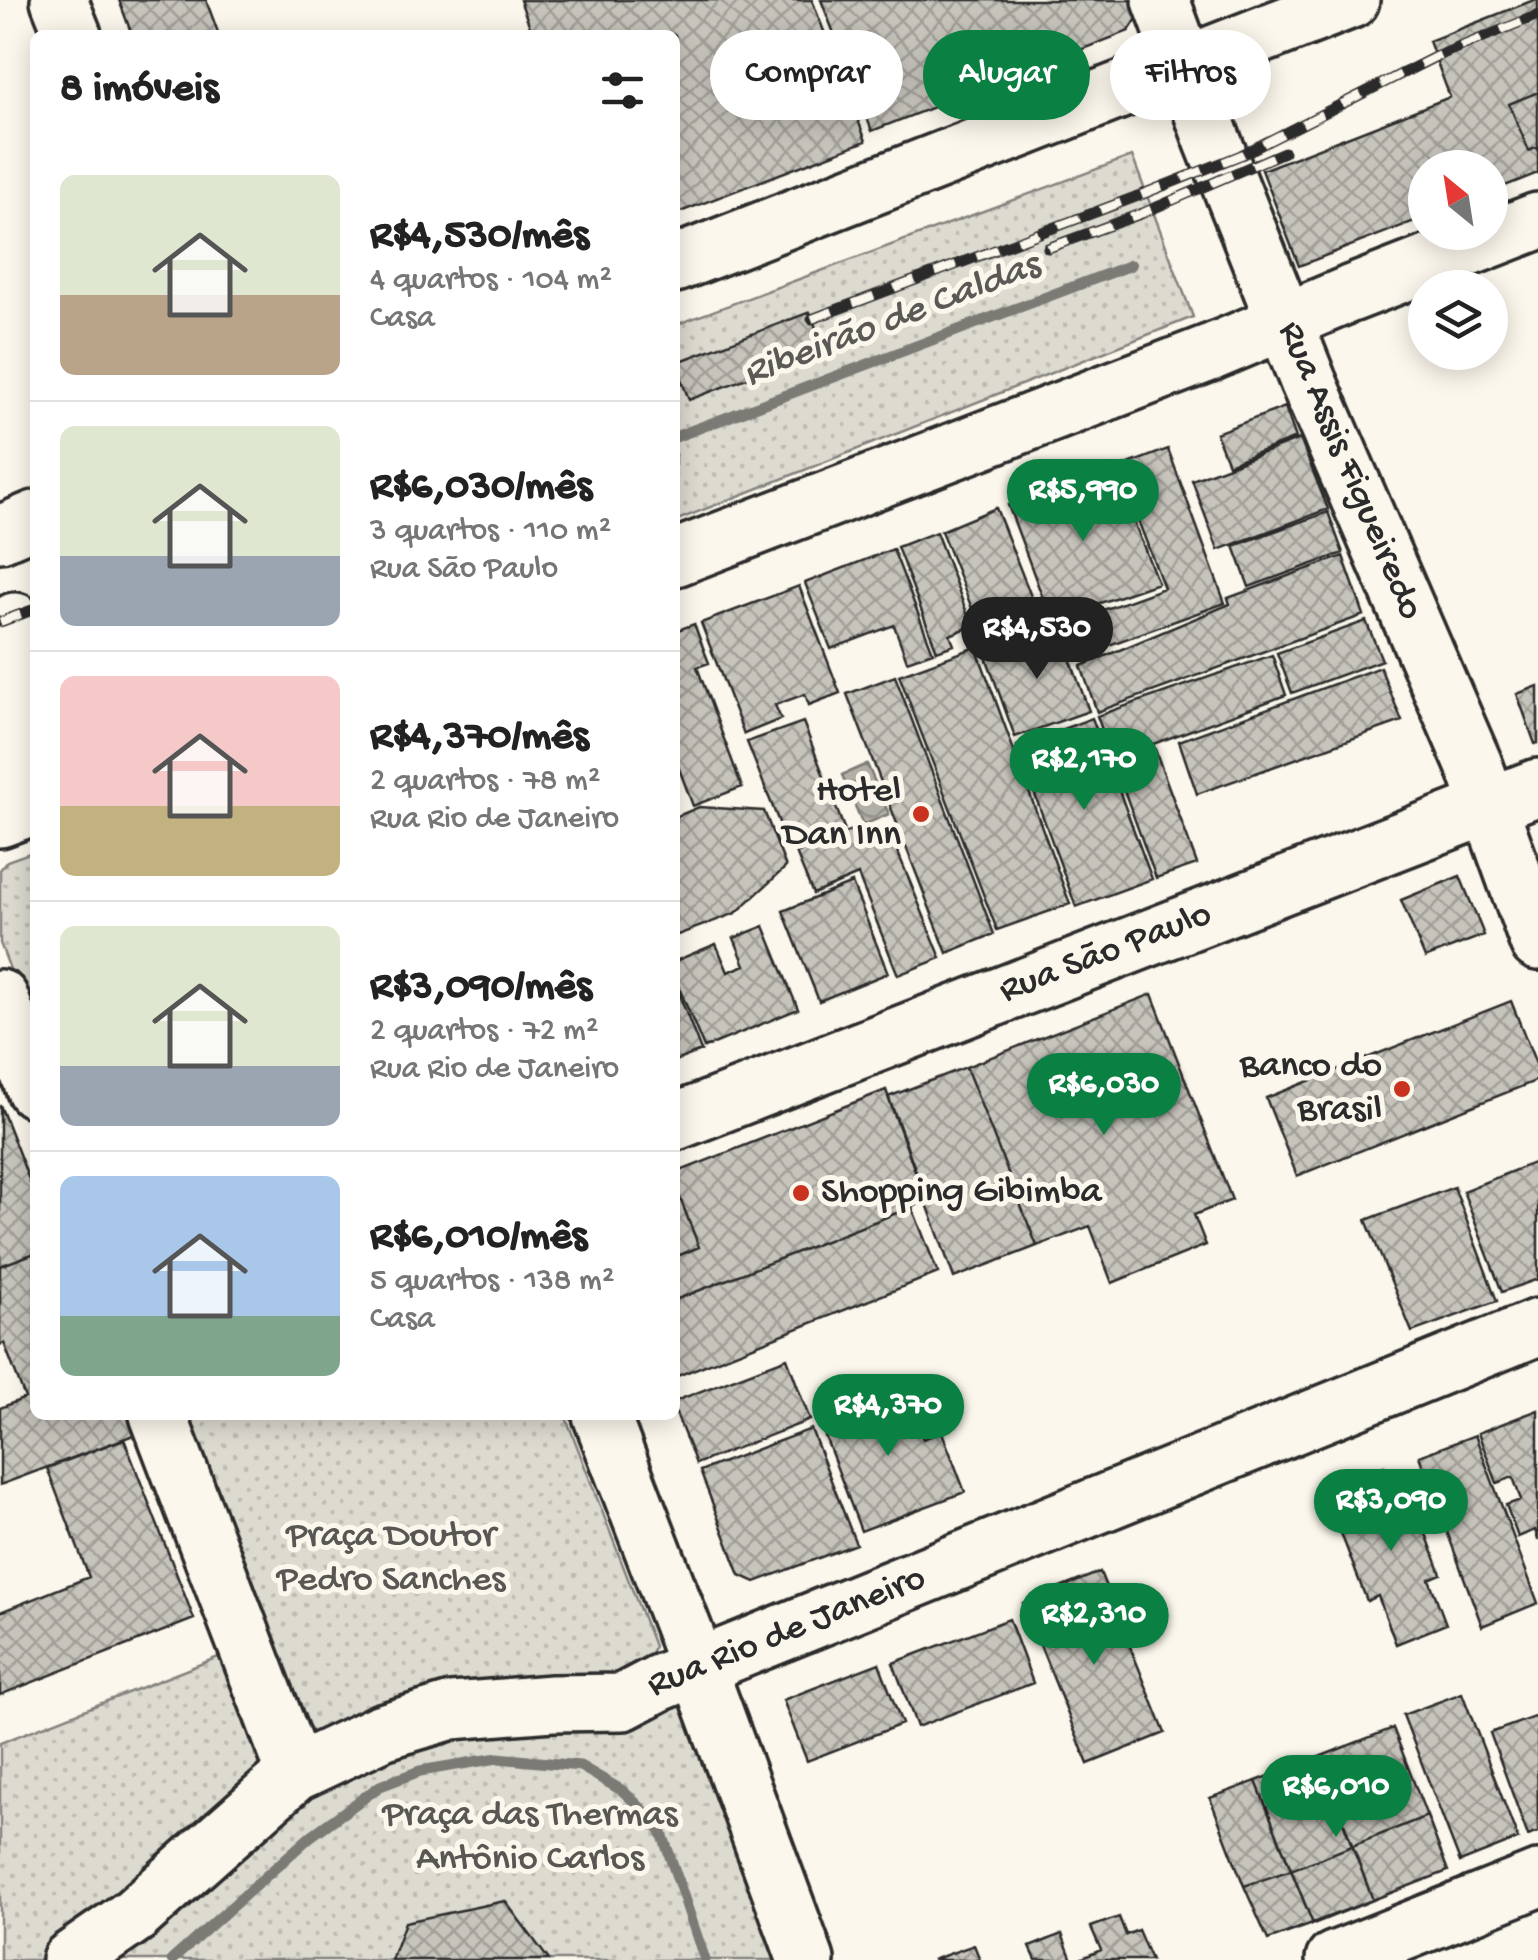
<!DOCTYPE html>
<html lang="pt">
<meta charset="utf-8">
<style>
body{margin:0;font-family:"Gochi Hand",sans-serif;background:#f6f6f6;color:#222;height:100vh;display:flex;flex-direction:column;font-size:38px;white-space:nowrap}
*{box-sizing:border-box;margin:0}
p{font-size:32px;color:#767676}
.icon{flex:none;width:55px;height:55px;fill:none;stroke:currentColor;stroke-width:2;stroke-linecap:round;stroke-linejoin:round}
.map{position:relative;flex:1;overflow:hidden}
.panel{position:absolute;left:30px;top:30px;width:650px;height:1390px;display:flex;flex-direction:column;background:#fff;border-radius:15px;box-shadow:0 5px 25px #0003}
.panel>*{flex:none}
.hud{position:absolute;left:710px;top:30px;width:678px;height:90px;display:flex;gap:20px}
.needle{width:65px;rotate:330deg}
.tools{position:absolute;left:1408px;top:150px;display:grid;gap:20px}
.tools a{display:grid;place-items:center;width:100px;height:100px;border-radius:50%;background:#fff;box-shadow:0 5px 25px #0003;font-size:50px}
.price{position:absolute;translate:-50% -85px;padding:0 22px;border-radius:35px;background:#0b8043;color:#fff;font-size:32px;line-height:65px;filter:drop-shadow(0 2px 5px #0008)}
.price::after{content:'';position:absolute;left:50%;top:60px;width:30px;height:22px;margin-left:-15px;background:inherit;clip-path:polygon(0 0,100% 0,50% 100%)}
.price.active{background:#222;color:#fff}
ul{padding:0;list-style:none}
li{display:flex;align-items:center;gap:30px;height:250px;padding:0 30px}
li+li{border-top:2px solid #e0e0e0}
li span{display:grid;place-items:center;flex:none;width:280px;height:200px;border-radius:15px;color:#555}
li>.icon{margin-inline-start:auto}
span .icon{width:120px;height:120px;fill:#fffc;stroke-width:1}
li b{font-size:42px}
h2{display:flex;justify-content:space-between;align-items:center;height:120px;padding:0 30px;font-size:42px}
.tag{padding:0 35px;border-radius:45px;background:#fff;box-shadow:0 5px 25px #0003;font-size:35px;line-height:90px}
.tag.active{background:#0b8043;color:#fff}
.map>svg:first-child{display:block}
</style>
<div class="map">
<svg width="1538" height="1960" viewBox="0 0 1538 1960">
<defs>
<pattern id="park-dots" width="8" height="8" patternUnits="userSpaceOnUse" patternTransform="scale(2.5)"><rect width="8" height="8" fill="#dddad0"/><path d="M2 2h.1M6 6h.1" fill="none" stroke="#bebbb3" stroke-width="1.8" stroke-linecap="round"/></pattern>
<pattern id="water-waves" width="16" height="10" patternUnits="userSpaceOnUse" patternTransform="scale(2.5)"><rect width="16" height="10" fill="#b1afa7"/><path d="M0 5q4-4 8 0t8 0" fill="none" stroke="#908f88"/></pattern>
<pattern id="building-cross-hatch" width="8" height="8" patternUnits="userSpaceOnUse" patternTransform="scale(2.5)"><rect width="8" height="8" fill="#c7c4bc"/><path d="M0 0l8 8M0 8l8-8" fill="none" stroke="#a29f99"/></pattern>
</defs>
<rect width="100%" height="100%" fill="#fbf7ec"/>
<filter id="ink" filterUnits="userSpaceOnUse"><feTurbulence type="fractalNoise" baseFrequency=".01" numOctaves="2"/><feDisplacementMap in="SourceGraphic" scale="20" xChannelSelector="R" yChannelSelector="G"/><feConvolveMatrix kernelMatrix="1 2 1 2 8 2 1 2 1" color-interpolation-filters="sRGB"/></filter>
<g filter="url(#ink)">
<!-- park -->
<path fill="url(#park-dots)" stroke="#84827e" stroke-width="2.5" d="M 1132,156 L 1193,317 L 675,521 L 675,325 Z
M 35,851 L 35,1035 L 0,943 L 0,870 L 7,861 Z
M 180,1415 L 565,1415 L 654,1646 L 642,1679 L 309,1738 Z
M 221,1656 L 262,1773 L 38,1960 L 0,1960 L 0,1743 Z
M 681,1706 L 775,1960 L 108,1960 L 286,1807 L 447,1729 L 630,1724 Z"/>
<!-- water -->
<path fill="url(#water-waves)" stroke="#7b7a75" stroke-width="2.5" d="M 867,764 L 889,814 L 863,825 L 842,775 Z"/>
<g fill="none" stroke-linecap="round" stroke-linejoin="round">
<!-- stream -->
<path stroke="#7b7a75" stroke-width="11" d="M 675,437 L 1131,265
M 172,1960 L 311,1836 L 380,1786 L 420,1771 L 498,1758 L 580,1766 L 623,1791 L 646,1813 L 662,1833 L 705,1960"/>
</g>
<!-- building -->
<path fill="url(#building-cross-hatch)" stroke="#2b2b2b" stroke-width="2.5" d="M 119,0 L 206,0 L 219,35 L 132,35 Z
M 520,0 L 812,0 L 866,141 L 675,214 L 675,35 L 533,35 Z
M 821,0 L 1135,0 L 1140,14 L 1129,31 L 872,131 Z
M 1534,0 L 1538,0 L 1538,173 L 1490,192 L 1490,168 L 1425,168 L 1425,217 L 1299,266 L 1262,170 L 1450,97 L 1429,41 Z
M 1538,92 L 1538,147 L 1529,151 L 1509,104 Z
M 810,312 L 824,349 L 689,400 L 675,363 Z
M 1285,407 L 1296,438 L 1228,464 L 1216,433 Z
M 1300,439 L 1328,509 L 1218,550 L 1192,480 Z
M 1168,449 L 1225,603 L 1076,657 L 1064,624 L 1164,588 L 1118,468 Z
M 1112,466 L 1158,583 L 1051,620 L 1008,505 Z
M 996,508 L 1038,614 L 983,636 L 941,531 Z
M 1328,512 L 1343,553 L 1249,587 L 1234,546 Z
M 936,532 L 972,626 L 950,635 L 954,645 L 937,651 L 897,547 Z
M 893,549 L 933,652 L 907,661 L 894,625 L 831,649 L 805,583 Z
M 1343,556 L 1364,615 L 1097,712 L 1081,666 L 1230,604 L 1228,598 Z
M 799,586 L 840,693 L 809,705 L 805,694 L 775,705 L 781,719 L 744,734 L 701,623 Z
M 1366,621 L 1382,660 L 1292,693 L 1277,653 Z
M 694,624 L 709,663 L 697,667 L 742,787 L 693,806 L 675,758 L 675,631 Z
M 1059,628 L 1089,711 L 1015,737 L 985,654 Z
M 976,647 L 1070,904 L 997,930 L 899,675 Z
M 1272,655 L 1286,695 L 1153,744 L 1197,864 L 1156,878 L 1097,716 Z
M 1380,667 L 1402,721 L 1197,794 L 1179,741 Z
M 895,676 L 994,934 L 947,953 L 847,694 Z
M 1538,686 L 1538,743 L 1535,744 L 1517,694 Z
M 1092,718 L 1152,879 L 1076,907 L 1017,746 Z
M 803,722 L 844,828 L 790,850 L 747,742 Z
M 699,807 L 764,811 L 786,867 L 736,913 L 675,936 L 675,817 Z
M 854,829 L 863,850 L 892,838 L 941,958 L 898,975 L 858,875 L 813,894 L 796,853 Z
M 1460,876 L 1484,935 L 1425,958 L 1401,900 Z
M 852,883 L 888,973 L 819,1001 L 783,911 Z
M 764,926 L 798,1009 L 704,1048 L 675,978 L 675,961 L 716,944 L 728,972 L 745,965 L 734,938 Z
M 675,984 L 701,1051 L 675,1061 Z
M 1152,994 L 1232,1200 L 1194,1215 L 1206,1245 L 1112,1283 L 1090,1226 L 1037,1246 L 966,1067 Z
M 1511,1001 L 1538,1069 L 1538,1080 L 1297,1176 L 1266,1098 Z
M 966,1067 L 1037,1246 L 954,1278 L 888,1097 Z
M 886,1090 L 927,1201 L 675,1300 L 675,1257 L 699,1247 L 675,1185 L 675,1173 Z
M 0,1105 L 35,1195 L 35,1253 L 0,1266 Z
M 1538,1161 L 1538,1279 L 1502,1292 L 1463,1191 Z
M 675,1185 L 699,1247 L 675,1257 Z
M 1454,1187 L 1497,1301 L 1412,1332 L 1366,1220 Z
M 912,1207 L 938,1273 L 675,1377 L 675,1300 Z
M 35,1253 L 35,1415 L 133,1415 L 139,1433 L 0,1485 L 0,1408 L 25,1398 L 4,1343 L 0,1345 L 0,1266 Z
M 787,1358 L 810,1420 L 696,1464 L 675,1411 L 675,1401 Z
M 902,1385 L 923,1439 L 942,1432 L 965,1492 L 861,1531 L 818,1418 Z
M 1538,1410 L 1538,1540 L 1535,1530 L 1518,1537 L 1506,1505 L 1521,1500 L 1513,1477 L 1497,1483 L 1478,1433 Z
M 811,1429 L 856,1544 L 755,1582 L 740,1575 L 700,1471 Z
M 1475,1435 L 1538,1603 L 1482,1626 L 1419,1456 Z
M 124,1439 L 194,1619 L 0,1695 L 0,1612 L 89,1577 L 47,1468 Z
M 1384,1466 L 1397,1499 L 1411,1493 L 1441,1574 L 1429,1579 L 1446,1624 L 1396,1644 L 1378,1596 L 1367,1601 L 1337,1523 L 1351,1517 L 1338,1484 Z
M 1100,1572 L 1165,1733 L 1088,1764 L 1023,1603 Z
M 1009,1619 L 1033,1683 L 917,1727 L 893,1663 Z
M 879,1663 L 902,1724 L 807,1761 L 783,1700 Z
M 1462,1693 L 1518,1839 L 1460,1862 L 1403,1715 Z
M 1537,1716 L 1538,1832 L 1528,1836 L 1490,1733 Z
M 1393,1728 L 1448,1871 L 1268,1940 L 1244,1886 L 1210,1798 L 1256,1781 L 1291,1870 L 1352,1846 L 1319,1757 Z
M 1319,1757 L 1373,1900 L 1313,1924 L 1256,1781 Z
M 1427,1816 L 1448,1871 L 1373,1900 L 1352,1846 Z
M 1291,1870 L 1313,1924 L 1268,1940 L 1244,1886 Z
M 505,1901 L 549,1960 L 391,1960 L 405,1922 Z
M 1119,1917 L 1126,1935 L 1138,1930 L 1151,1960 L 1078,1960 L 1101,1950 L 1091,1927 Z
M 1062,1934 L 1072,1960 L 1036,1960 L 1030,1947 Z
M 974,1945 L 980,1960 L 932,1960 Z"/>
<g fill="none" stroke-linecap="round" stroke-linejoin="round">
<!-- minor casing -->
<g stroke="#2b2b2b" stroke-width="62">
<path id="minor" d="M 59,0 L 73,35
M 1161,0 L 1212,139 L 1308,381 L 1475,767 L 1538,942
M 0,819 L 35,806
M 0,998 L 35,1090
M 675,1122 L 1538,787
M 158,1415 L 295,1773
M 601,1415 L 698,1667 L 806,1960
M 70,1960 L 135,1915 L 295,1773 L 382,1732 L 452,1711 L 552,1703 L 623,1702 L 659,1683 L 698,1667 L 1538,1327
M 1334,1960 L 1538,1879"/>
</g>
<!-- major casing -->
<g stroke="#2b2b2b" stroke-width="62">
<path id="major" d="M 675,264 L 1351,0
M 0,534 L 35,519
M 675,558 L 1212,352 L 1350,294 L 1538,221
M 0,797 L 26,691 L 15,621"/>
</g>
<!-- minor -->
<use href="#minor" stroke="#fbf7ec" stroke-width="55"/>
<!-- major -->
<use href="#major" stroke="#fbf7ec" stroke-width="55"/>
<!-- rail casing -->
<g stroke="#2b2b2b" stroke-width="11">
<path id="rail" d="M 1048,248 L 1143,213 L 1284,152
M 812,319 L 1138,196 L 1241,155 L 1435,57 L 1538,15
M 675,371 L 677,371
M 0,622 L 35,609"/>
</g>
<!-- rail -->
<use href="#rail" stroke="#fbf7ec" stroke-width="8" stroke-dasharray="22" stroke-linecap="butt"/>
</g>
</g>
<!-- markers -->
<g fill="#c8321e" stroke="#fbf7ec" stroke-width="4">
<circle cx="921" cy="814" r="10"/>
<circle cx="1402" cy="1089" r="10"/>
<circle cx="801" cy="1193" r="10"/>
</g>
<g text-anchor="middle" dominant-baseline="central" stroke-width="10" stroke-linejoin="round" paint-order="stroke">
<!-- street labels -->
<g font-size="38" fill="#2b2b2b" stroke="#fbf7ec">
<text transform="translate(1349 471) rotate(67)">Rua Assis Figueiredo</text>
<text transform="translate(1106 954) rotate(-21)">Rua São Paulo</text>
<text transform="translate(787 1633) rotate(-22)">Rua Rio de Janeiro</text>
</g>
<!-- poi labels -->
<g font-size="38" fill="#2b2b2b" stroke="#fbf7ec" text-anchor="end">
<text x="901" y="792">Hotel<tspan x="901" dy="44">Dan Inn</tspan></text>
<text x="1382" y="1067">Banco do<tspan x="1382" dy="44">Brasil</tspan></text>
<text x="821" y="1193" text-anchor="start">Shopping Gibimba</text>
</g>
<!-- park labels -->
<g font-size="38" fill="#585754" stroke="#fbf7ec">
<text x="391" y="1537">Praça Doutor<tspan x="391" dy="44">Pedro Sanches</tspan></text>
<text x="530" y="1816">Praça das Thermas<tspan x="530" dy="44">Antônio Carlos</tspan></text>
</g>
<!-- water labels -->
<g font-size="40" font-style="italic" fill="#5a5956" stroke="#fbf7ec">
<text transform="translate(892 321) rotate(-21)">Ribeirão de Caldas</text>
</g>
</g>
</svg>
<div class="tools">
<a><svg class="needle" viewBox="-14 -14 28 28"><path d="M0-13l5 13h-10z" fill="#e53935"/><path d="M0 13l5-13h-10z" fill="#767676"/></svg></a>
<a><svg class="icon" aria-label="layers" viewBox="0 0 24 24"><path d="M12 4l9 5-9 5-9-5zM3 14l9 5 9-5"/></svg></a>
</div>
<b class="price" style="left:1083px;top:544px">R$5,990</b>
<b class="price active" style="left:1037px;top:682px">R$4,530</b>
<b class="price" style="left:1084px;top:813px">R$2,170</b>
<b class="price" style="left:1104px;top:1138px">R$6,030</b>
<b class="price" style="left:888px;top:1459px">R$4,370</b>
<b class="price" style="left:1391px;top:1554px">R$3,090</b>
<b class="price" style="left:1094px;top:1668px">R$2,310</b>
<b class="price" style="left:1336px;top:1840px">R$6,010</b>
<div class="hud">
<a class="tag">Comprar</a>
<a class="tag active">Alugar</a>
<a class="tag">Filtros</a>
</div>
<section class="panel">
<h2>8 imóveis<svg class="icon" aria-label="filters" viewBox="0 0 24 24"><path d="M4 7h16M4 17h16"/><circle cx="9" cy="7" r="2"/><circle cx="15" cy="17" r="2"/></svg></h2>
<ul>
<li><span style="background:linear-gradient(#dfe7d0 60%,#b9a48a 0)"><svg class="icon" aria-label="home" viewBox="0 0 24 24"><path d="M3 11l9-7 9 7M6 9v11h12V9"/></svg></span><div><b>R$4,530/mês</b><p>4 quartos · 104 m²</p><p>Casa</p></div></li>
<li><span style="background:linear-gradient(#dfe7d0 65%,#9aa5b1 0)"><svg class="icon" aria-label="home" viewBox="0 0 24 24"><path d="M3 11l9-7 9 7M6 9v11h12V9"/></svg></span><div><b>R$6,030/mês</b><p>3 quartos · 110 m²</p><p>Rua São Paulo</p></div></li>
<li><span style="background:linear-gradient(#f6c9c9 65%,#c2b280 0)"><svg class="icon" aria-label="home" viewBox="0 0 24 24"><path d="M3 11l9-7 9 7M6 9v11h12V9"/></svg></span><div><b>R$4,370/mês</b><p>2 quartos · 78 m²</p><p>Rua Rio de Janeiro</p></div></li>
<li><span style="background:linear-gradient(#dfe7d0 70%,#9aa5b1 0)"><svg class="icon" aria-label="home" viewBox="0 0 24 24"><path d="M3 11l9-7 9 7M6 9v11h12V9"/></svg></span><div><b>R$3,090/mês</b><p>2 quartos · 72 m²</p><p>Rua Rio de Janeiro</p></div></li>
<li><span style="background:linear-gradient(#a9c7e8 70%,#7fa58c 0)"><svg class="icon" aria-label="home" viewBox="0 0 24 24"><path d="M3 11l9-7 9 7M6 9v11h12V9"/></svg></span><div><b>R$6,010/mês</b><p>5 quartos · 138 m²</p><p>Casa</p></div></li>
</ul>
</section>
</div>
